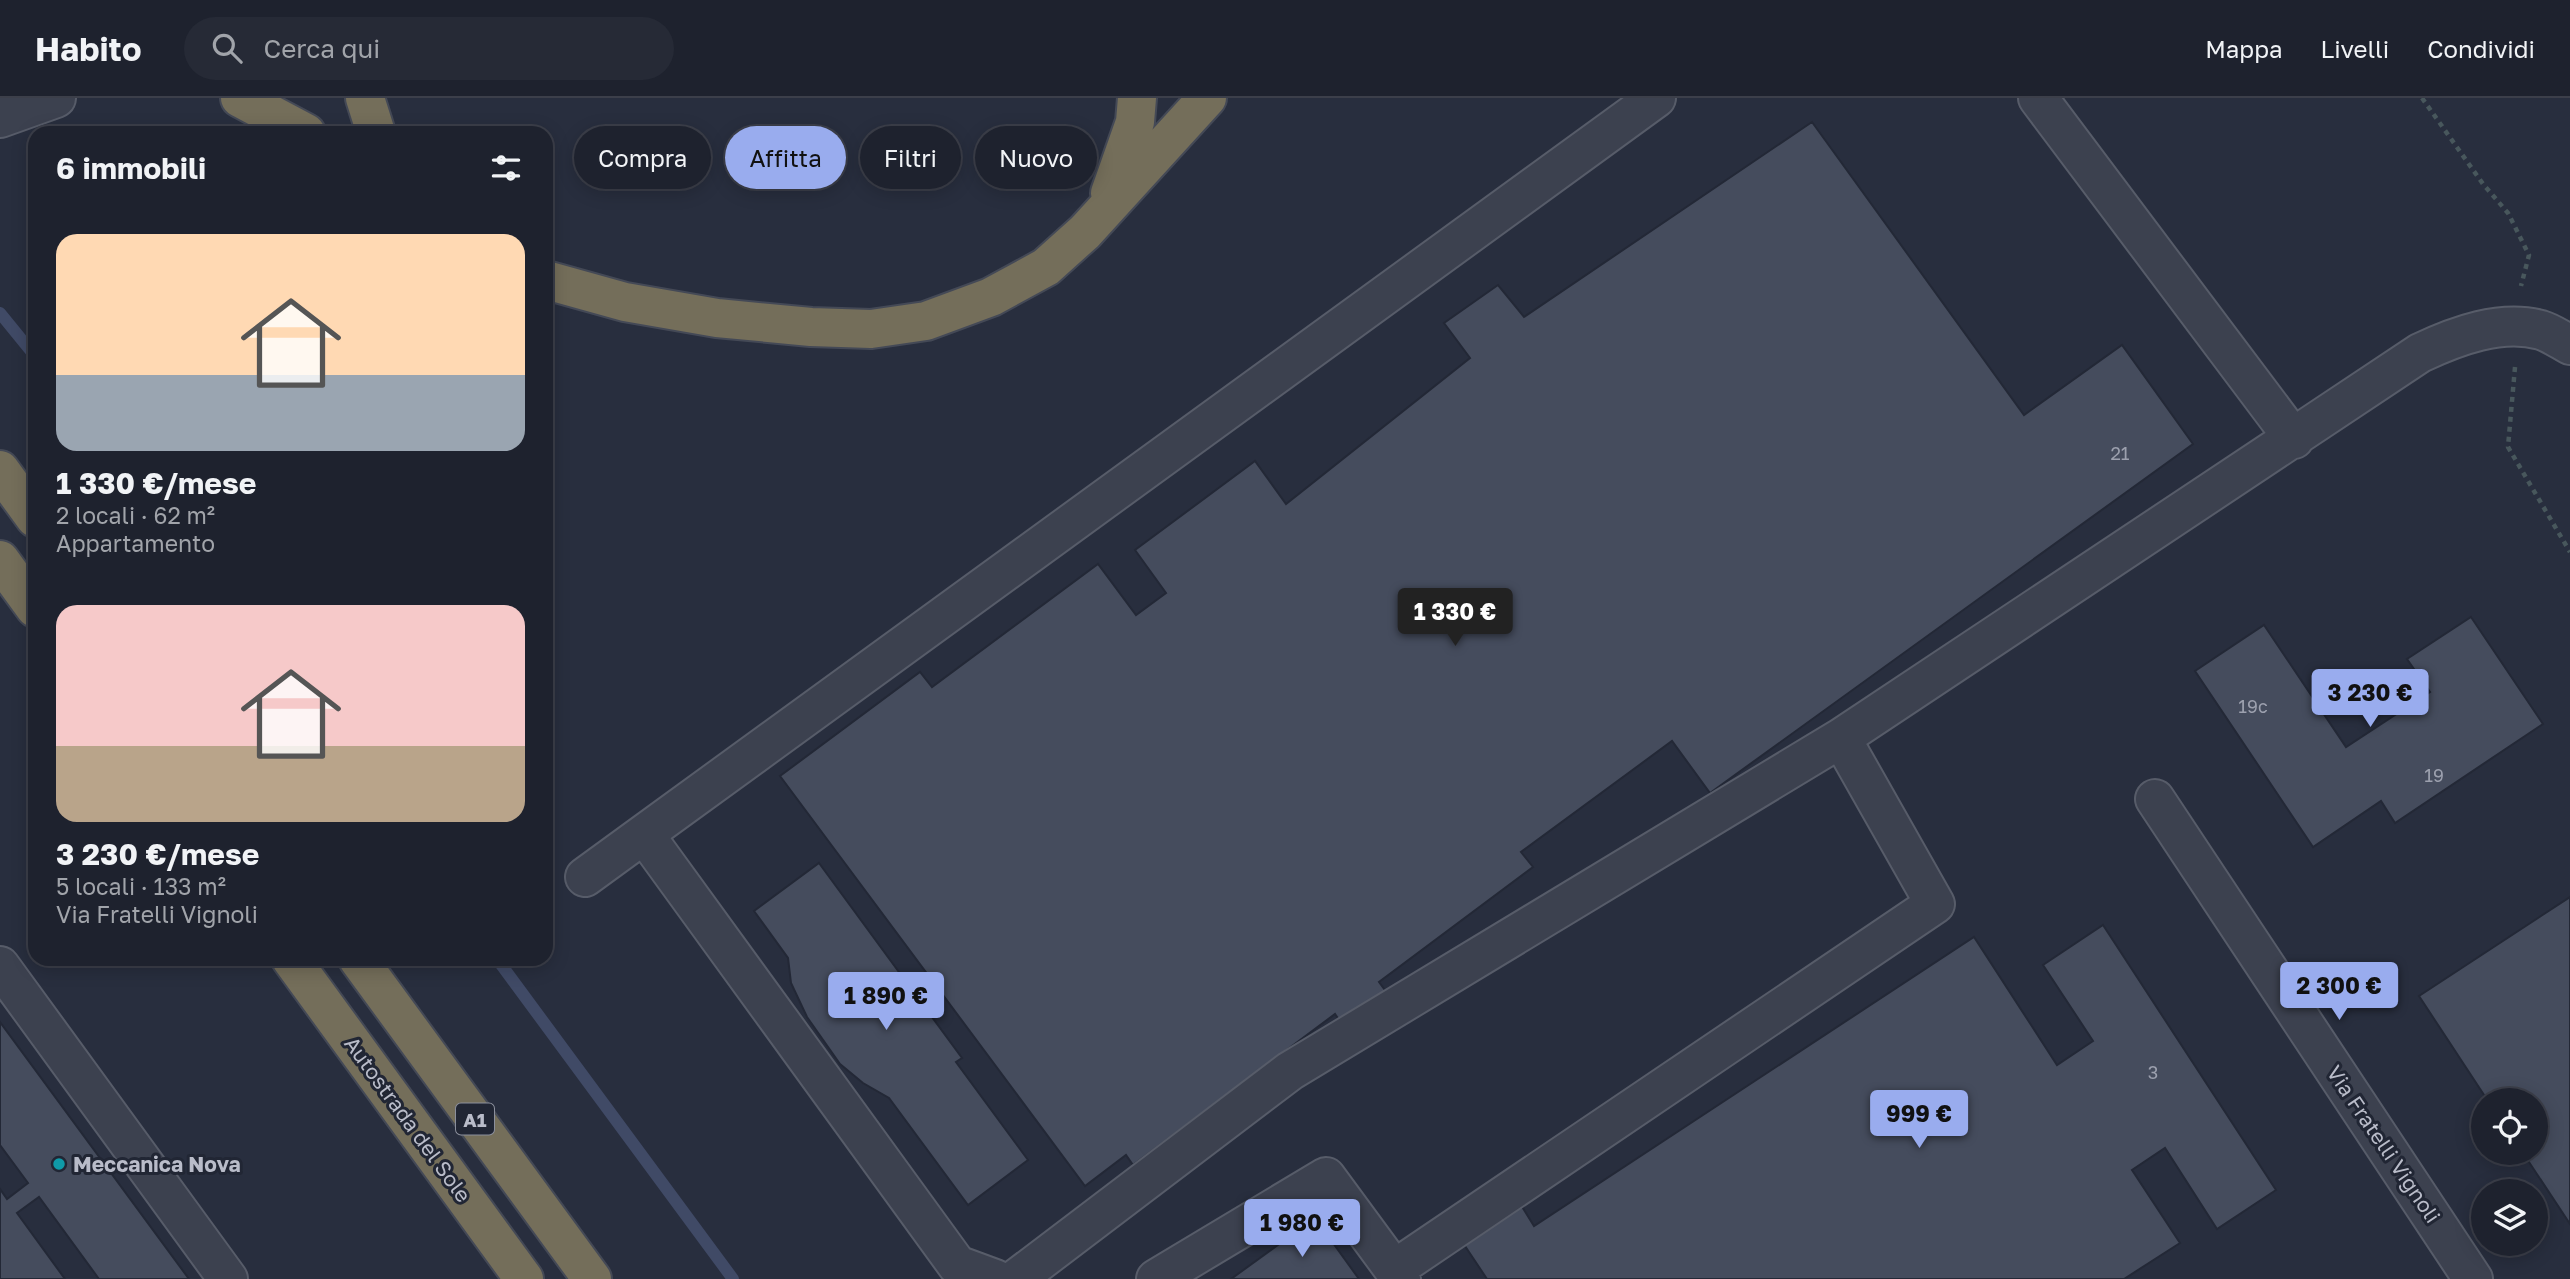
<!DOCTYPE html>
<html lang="it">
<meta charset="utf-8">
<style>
body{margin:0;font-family:"Golos Text",sans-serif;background:#262a36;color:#f1f3f6;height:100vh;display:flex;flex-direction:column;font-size:26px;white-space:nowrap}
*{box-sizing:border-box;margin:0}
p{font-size:23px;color:#a1a4aa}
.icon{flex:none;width:38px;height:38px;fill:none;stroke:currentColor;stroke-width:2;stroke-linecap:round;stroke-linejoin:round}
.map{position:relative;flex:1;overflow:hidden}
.panel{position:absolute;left:28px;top:28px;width:525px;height:840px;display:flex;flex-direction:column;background:#1e222e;border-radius:21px;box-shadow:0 4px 18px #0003,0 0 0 2px #3c3f4a}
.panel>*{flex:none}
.top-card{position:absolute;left:574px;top:28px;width:665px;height:63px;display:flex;gap:14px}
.buttons{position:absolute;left:2471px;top:990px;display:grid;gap:14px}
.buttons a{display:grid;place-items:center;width:77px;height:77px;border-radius:50%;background:#1e222e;box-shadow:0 4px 18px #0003,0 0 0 2px #3c3f4a;font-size:35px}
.price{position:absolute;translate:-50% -60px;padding:0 16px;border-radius:7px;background:#99acee;color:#111;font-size:23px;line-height:46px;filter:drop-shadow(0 2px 4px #0008)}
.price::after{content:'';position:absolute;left:50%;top:42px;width:21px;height:16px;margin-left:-10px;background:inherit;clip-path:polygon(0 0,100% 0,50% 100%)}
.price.active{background:#222;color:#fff}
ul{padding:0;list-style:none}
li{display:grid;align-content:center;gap:14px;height:371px;padding:0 28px}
li span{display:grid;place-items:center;height:217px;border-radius:21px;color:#555}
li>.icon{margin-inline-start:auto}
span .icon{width:126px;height:126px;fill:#fffc;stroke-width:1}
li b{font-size:30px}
h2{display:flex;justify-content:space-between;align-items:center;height:84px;padding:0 28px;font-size:30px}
.chip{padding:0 24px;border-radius:32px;background:#1e222e;box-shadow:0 4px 18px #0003,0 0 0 2px #3c3f4a;font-size:24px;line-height:63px}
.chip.active{background:#99acee;color:#111}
header{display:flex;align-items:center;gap:42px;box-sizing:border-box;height:98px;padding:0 35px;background:#1e222e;border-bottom:2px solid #3c3f4a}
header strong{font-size:33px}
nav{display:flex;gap:38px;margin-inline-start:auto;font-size:24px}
.search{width:490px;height:63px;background:#262a36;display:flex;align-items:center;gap:18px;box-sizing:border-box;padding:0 24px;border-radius:38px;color:#a1a4aa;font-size:26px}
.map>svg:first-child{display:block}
</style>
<header>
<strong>Habito</strong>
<div class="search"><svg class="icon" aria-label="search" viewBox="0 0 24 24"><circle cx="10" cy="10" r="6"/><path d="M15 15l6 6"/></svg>Cerca qui</div>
<nav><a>Mappa</a><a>Livelli</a><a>Condividi</a></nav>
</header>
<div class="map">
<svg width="2570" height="1181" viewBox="0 0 2570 1181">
<rect width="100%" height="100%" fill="#282e3e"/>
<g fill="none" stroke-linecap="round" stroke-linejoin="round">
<!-- stream -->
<path stroke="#404a66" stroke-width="12" d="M 0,215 L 35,258
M 497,861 L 733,1181"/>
</g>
<!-- building -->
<path fill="#454c5d" stroke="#232836" stroke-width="2" d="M 1812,24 L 2024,317 L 2122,247 L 2193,346 L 1710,695 L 1672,643 L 1521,754 L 1533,769 L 1379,884 L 1390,899 L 1346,932 L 1335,916 L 1133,1067 L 1126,1057 L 1085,1088 L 780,678 L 920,574 L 932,589 L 1098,466 L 1136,517 L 1166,495 L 1135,452 L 1255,363 L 1286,406 L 1470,260 L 1444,225 L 1498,187 L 1524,219 Z
M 2471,519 L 2543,626 L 2395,725 L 2381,703 L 2313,749 L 2195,573 L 2264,527 L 2346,649 L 2430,594 L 2407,561 Z
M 819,765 L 962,960 L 956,964 L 1028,1062 L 968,1107 L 889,1000 L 863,985 L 840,966 L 807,919 L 791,885 L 788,860 L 754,813 Z
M 2570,799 L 2570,1126 L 2523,1055 L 2536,1055 L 2536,1003 L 2488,1003 L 2419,898 Z
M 2103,827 L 2276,1092 L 2217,1131 L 2165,1050 L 2132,1072 L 2180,1145 L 2124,1181 L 1487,1181 L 1463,1145 L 1521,1107 L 1534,1128 L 1974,839 L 2057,967 L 2093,943 L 2043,867 Z
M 0,924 L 189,1181 L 99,1181 L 39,1099 L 17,1115 L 65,1181 L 0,1181 L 0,1091 L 7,1101 L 28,1085 L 0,1047 Z
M 1315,1120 L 1359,1181 L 1231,1181 Z"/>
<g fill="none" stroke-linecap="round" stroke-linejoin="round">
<!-- minor casing -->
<g stroke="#575c69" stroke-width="42">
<path id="minor" d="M 2038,0 L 2294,341
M 0,20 L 56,0
M 2155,701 L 2473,1181
M 644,736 L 1656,0
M 585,779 L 644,736 L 957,1167 L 995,1181
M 0,868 L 228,1181
M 1395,1171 L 1935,806 L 1841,640
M 1016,1181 L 1290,973 L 1841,640 L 2420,255 C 2456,238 2501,221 2541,232 C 2551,235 2561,242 2570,247
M 1156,1181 L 1326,1079 L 1401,1181"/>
</g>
<!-- highway casing -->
<g stroke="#444956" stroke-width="42">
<path id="highway" d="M 240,0 L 306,35
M 365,0 L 376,35
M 1110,95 L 1135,24 L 1137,0
M 546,182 L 625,204 L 717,220 L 811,229 L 871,231 L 926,223 L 991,199 L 1046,169 L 1085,134 L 1207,0
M 0,372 L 35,420
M 0,462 L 35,510
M 291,861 L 524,1181
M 358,861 L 592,1181"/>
</g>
<!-- path -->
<path stroke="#48575c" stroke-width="4.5" stroke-dasharray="5 5" stroke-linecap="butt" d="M 2422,0 L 2483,86 L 2508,115 L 2529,157 L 2521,188
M 2515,269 L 2508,349 L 2570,454"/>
<!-- minor -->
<use href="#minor" stroke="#3c414f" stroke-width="38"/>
<!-- highway -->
<use href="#highway" stroke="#746e5a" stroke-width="38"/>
</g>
<!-- markers -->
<circle fill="#0f9aa8" stroke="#212634" stroke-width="2.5" cx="59" cy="1066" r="7"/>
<g text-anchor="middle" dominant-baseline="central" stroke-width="6" stroke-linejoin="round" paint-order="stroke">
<!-- number labels -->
<g font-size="18" fill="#9ca0ae">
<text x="2120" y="355">21</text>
<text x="2253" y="608">19c</text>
<text x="2434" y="677">19</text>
<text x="2153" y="974">3</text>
</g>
<!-- shield labels -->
<rect fill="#212634" stroke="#8b8f9c" stroke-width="2" x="456" y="1005.5" width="38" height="31" rx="5"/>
<g font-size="19" font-weight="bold" fill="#b9bcc9">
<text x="475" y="1021">A1</text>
</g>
<!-- street labels -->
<g font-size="21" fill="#b9bcc9" stroke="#212634">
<text transform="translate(408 1021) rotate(54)">Autostrada del Sole</text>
<text transform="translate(2384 1046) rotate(56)">Via Fratelli Vignoli</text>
</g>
<!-- poi labels -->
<g font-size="21" font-weight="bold" fill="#b9bcc9" stroke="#212634" text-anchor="start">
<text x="73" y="1066">Meccanica Nova</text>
</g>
</g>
</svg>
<div class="buttons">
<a><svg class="icon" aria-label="locate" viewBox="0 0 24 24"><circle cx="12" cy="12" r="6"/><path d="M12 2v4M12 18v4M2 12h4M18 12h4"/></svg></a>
<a><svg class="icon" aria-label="layers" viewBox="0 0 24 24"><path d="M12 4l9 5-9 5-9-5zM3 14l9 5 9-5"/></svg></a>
</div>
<b class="price active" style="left:1455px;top:550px">1 330 €</b>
<b class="price" style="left:2370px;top:631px">3 230 €</b>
<b class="price" style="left:2339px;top:924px">2 300 €</b>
<b class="price" style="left:886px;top:934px">1 890 €</b>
<b class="price" style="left:1919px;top:1052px">999 €</b>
<b class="price" style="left:1302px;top:1161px">1 980 €</b>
<div class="top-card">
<a class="chip">Compra</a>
<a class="chip active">Affitta</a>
<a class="chip">Filtri</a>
<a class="chip">Nuovo</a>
</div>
<section class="panel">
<h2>6 immobili<svg class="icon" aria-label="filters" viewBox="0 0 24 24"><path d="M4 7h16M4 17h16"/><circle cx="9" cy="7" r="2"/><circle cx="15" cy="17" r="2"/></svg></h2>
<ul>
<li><span style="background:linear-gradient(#ffd9b3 65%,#9aa5b1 0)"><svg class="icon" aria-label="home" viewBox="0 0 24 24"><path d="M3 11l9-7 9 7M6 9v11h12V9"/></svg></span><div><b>1 330 €/mese</b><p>2 locali · 62 m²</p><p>Appartamento</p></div></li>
<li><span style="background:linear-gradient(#f6c9c9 65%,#b9a48a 0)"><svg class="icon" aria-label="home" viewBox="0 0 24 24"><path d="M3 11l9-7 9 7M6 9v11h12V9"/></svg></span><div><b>3 230 €/mese</b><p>5 locali · 133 m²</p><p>Via Fratelli Vignoli</p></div></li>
</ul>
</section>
</div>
